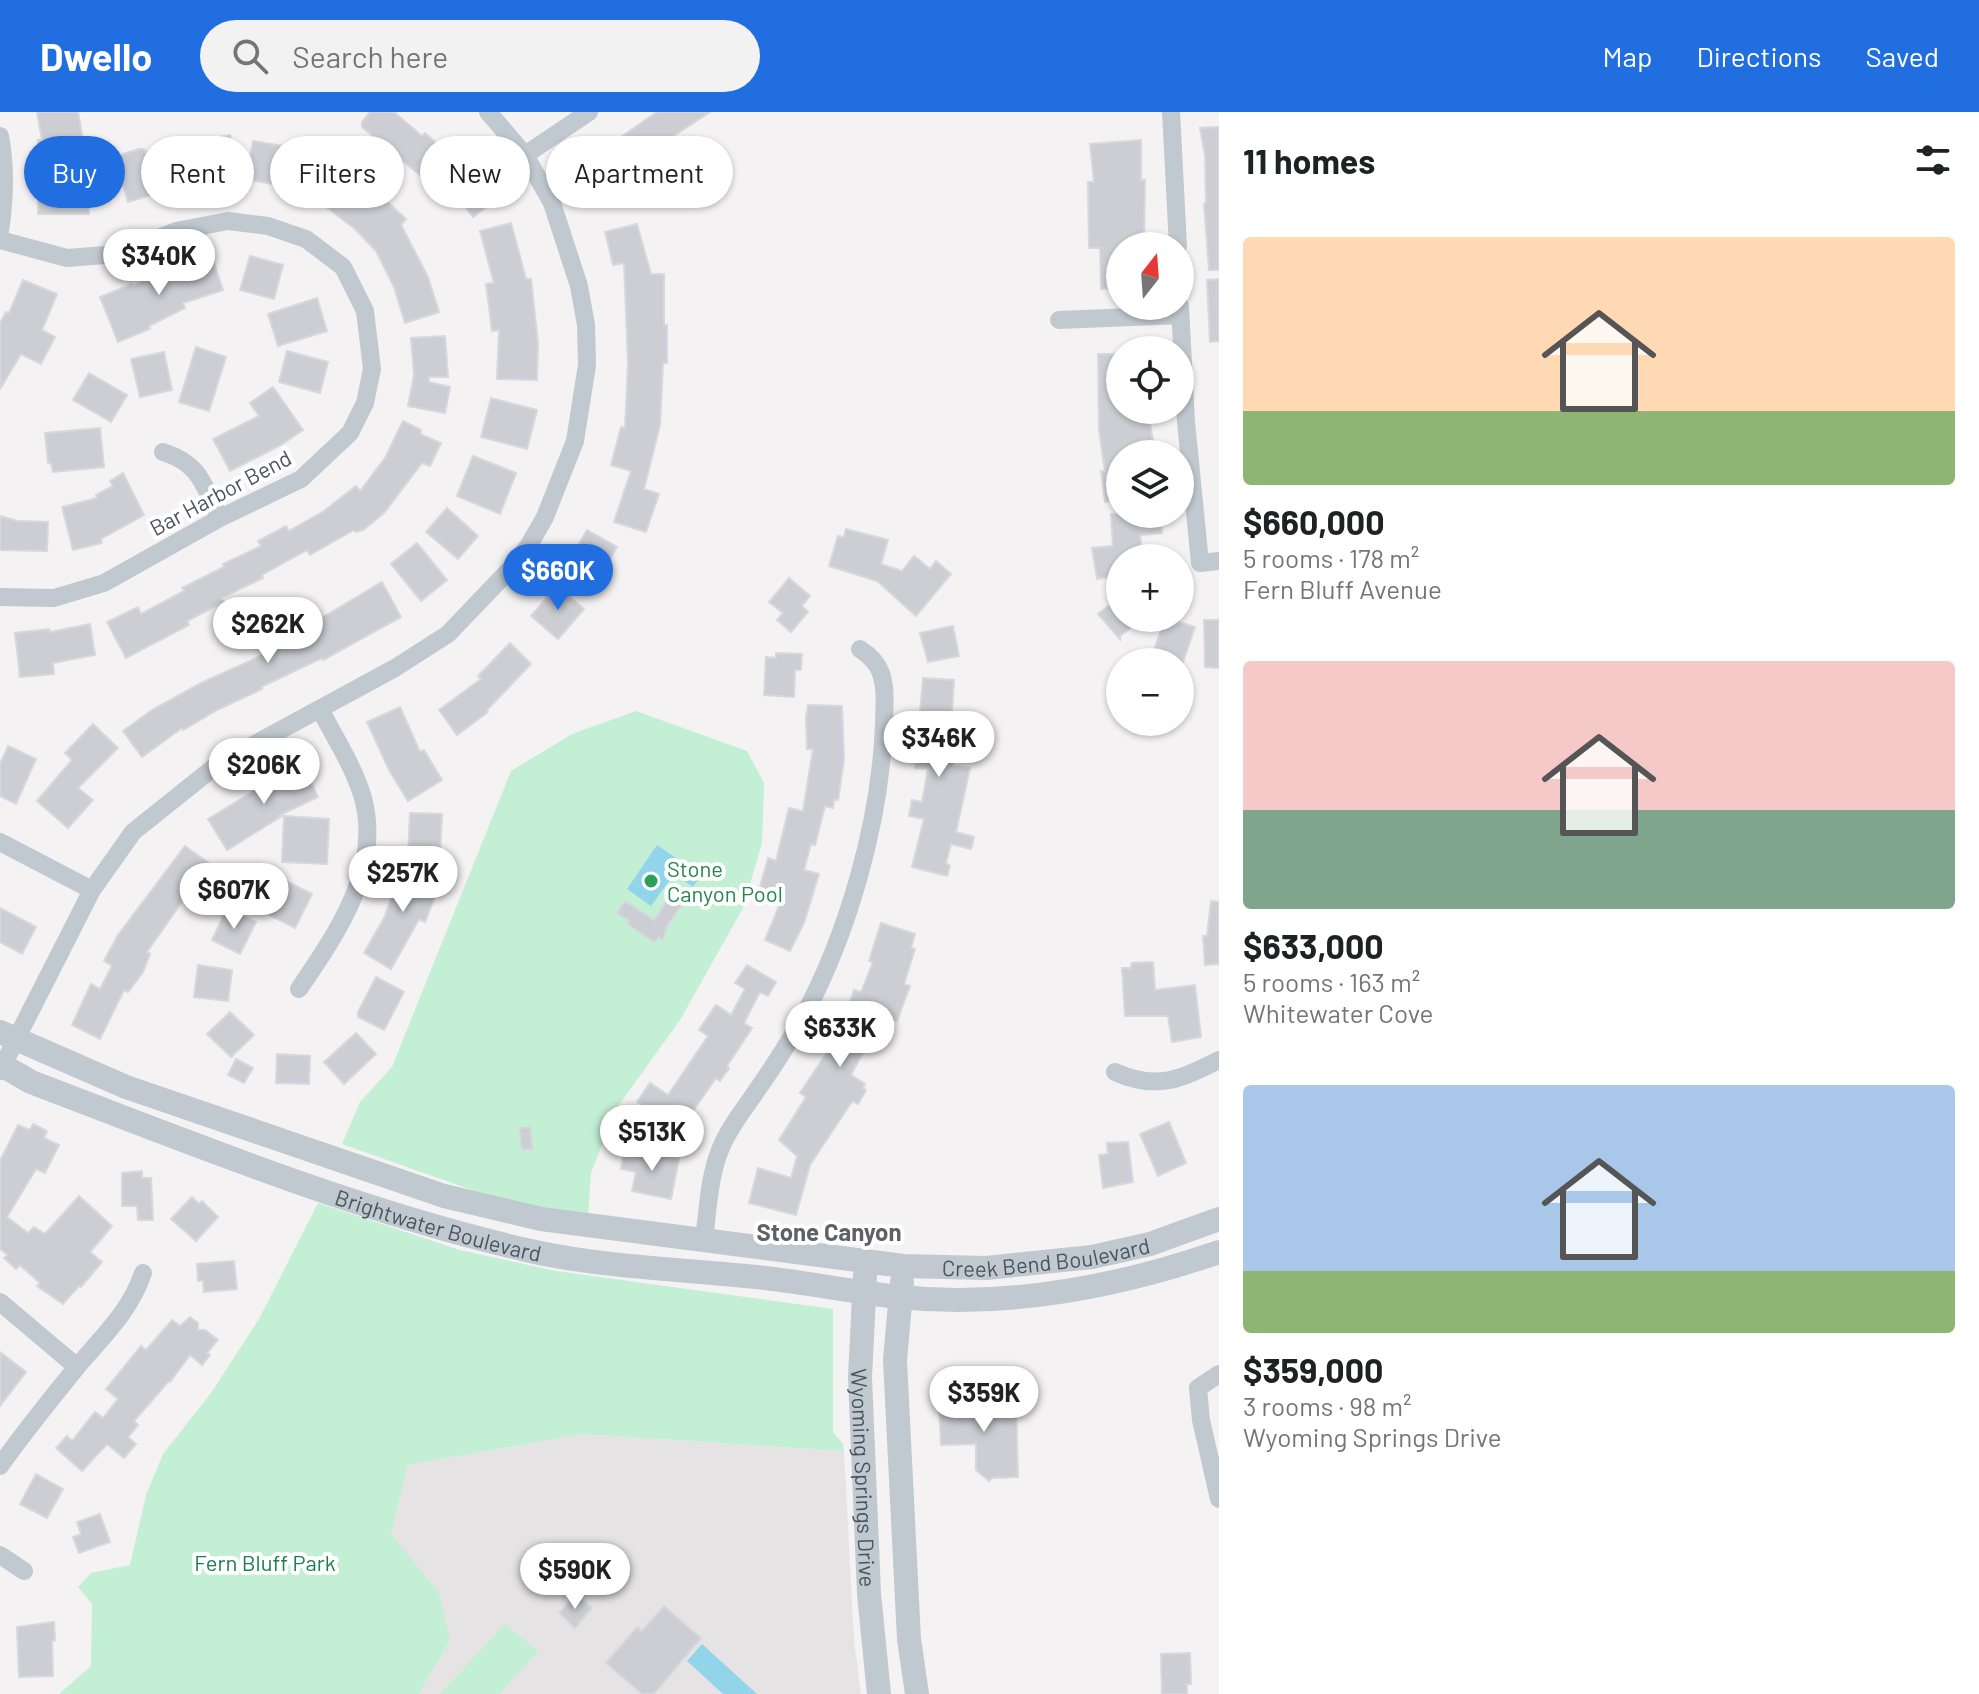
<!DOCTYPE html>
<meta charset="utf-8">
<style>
body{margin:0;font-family:Barlow,sans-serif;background:#f2f2f2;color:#202124;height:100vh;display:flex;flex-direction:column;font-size:30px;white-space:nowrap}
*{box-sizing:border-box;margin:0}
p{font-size:26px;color:#757577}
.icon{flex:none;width:44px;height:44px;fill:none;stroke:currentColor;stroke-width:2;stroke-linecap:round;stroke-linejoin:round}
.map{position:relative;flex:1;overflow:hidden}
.side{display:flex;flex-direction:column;background:#fff;width:760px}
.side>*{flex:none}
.top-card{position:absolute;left:24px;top:24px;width:760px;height:72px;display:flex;gap:16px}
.needle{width:52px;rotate:17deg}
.tools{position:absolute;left:1106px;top:120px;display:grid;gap:16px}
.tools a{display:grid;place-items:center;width:88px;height:88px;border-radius:50%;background:#fff;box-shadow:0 2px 6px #0004;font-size:40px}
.price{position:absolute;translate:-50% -68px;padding:0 18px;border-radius:28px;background:#fff;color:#222;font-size:26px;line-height:52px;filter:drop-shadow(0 2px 4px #0008)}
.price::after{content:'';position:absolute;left:50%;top:48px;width:24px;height:18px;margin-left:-12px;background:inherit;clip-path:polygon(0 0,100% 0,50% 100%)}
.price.selected{background:#206ee0;color:#fff}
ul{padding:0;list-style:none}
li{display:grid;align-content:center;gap:16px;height:424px;padding:0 24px}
li span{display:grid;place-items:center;height:248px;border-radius:8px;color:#555}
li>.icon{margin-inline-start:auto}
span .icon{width:144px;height:144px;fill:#fffc;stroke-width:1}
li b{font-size:34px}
h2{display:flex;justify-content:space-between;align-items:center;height:96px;padding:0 24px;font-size:34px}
.pill{padding:0 28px;border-radius:36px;background:#fff;box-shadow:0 2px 6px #0004;font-size:28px;line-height:72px}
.pill.selected{background:#206ee0;color:#fff}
header{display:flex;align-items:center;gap:48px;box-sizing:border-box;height:112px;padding:0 40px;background:#206ee0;color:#fff}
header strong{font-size:38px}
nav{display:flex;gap:44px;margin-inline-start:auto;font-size:28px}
.search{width:560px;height:72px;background:#f2f2f2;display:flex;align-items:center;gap:20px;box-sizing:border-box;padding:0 28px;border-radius:44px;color:#757577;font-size:30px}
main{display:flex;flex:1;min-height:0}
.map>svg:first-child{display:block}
</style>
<header>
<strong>Dwello</strong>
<div class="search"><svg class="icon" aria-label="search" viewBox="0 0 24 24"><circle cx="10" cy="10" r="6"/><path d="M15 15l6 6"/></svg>Search here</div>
<nav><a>Map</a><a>Directions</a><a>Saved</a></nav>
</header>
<main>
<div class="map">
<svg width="1219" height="1582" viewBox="0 0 1219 1582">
<rect width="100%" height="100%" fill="#f4f2f2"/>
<!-- education -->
<path fill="#e5e3e4" d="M 582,1322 L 844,1339 L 854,1529 L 861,1582 L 419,1582 L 450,1528 L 391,1422 L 408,1353 Z"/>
<!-- green -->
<path fill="#c3efd5" d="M 636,599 L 747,639 L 764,671 L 762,731 L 743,796 L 680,908 L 616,997 L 591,1061 L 588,1105 L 514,1093 L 342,1032 L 360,990 L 392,955 L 511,659 L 572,622 Z
M 318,1091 L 460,1138 L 556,1159 L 833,1197 L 833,1320 L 843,1332 L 844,1339 L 582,1322 L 408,1353 L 391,1422 L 439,1481 L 450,1528 L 419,1582 L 59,1582 L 91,1554 L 92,1492 L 78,1475 L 91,1461 L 130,1453 L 146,1383 L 163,1342 L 211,1281 L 259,1207 Z
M 505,1512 L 538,1539 L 499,1582 L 440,1582 Z"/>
<!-- water -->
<path fill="#92d5ea" d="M 657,733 L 701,763 L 693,775 L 674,762 L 651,794 L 627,777 Z
M 702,1532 L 757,1582 L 723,1582 L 687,1549 Z"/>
<!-- building -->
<path fill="#ccced4" stroke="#d6d8dd" stroke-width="2" d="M 37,0 L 78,0 L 83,28 L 87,28 L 89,102 L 38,102 L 38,28 L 42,28 Z
M 370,0 L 394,0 L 422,24 L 425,21 L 455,47 L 432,73 L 362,15 L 362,10 Z
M 657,0 L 710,0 L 669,27 L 673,32 L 594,85 L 576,58 L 620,30 L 618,27 Z
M 1219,15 L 1219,158 L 1209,158 L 1204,92 L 1206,91 L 1205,43 L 1200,16 Z
M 230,23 L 239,68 L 210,73 L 209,67 L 156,76 L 158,81 L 128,90 L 114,45 L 139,37 L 144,37 L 145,40 Z
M 1141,28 L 1141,68 L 1145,68 L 1144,134 L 1120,134 L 1120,176 L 1101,177 L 1100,136 L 1089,136 L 1088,70 L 1094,70 L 1090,32 Z
M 253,29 L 302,37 L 347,52 L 375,74 L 373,76 L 406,107 L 401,113 L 428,165 L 439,200 L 405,211 L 394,175 L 376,139 L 355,117 L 321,91 L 329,81 L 280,65 L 278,73 L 246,67 Z
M 478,56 L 500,85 L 473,105 L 451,75 Z
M 511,111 L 526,167 L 531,167 L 538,231 L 537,268 L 497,267 L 499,218 L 492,219 L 486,172 L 494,171 L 480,119 Z
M 637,112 L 651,162 L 664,162 L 664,213 L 667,213 L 667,251 L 663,251 L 660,313 L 644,377 L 659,382 L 646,420 L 614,410 L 631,359 L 611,353 L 621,315 L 625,316 L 628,251 L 624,151 L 613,153 L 605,120 Z
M 250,144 L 283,153 L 274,187 L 240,178 Z
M 212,145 L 223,178 L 183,191 L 185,196 L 149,214 L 150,217 L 118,230 L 100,185 L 132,172 L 133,174 L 166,158 Z
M 1219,167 L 1219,229 L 1210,230 L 1207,168 Z
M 23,168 L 57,182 L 42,218 L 55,225 L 41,252 L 21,242 L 0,277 L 0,211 L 6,200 L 9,201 Z
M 317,186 L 327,219 L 278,234 L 268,202 Z
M 445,224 L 448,265 L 429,265 L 429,270 L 450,275 L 445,301 L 408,294 L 414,263 L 411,226 Z
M 196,235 L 226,245 L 209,299 L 179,290 Z
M 287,239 L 328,250 L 320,281 L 279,270 Z
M 164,240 L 172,278 L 140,285 L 131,247 Z
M 1098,242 L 1120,242 L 1120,298 L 1148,298 L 1155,342 L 1120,342 L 1120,388 L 1105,390 L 1101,359 L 1105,359 L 1099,318 Z
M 89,261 L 127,283 L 111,310 L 73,288 Z
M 273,275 L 303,318 L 281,333 L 230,359 L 213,327 L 259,304 L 250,291 Z
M 491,286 L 537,298 L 527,337 L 481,325 Z
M 403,309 L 421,318 L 420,322 L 441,331 L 430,354 L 422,351 L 384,401 L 363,418 L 356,420 L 354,418 L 310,443 L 307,438 L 262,463 L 263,466 L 221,486 L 224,490 L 187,509 L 189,513 L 126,546 L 107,510 L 138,495 L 141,502 L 184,479 L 182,476 L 224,455 L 223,452 L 261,434 L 258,429 L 286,414 L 289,419 L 324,399 L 356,374 L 360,379 L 385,346 Z
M 100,316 L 104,355 L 53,360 L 51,351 L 48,351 L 45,321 Z
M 473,344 L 516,361 L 500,402 L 457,384 Z
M 123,361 L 144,403 L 101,427 L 102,431 L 73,438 L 62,395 L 97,386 L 96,383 L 113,374 L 110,369 Z
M 447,396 L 478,424 L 458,447 L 426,420 Z
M 1111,402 L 1160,402 L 1162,421 L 1140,423 L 1143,446 L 1120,446 L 1120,464 L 1097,467 L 1092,436 L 1113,434 Z
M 0,404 L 17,409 L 48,410 L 47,439 L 0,438 Z
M 846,417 L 888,428 L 881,452 L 902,459 L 914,444 L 930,457 L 936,449 L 951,462 L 916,504 L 877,469 L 829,454 L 838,424 L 844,425 Z
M 587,418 L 617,435 L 600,465 L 570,447 Z
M 417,431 L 447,468 L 421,489 L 391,452 Z
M 789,466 L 810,484 L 802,494 L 808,500 L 791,520 L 777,508 L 783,501 L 769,490 Z
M 382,470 L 401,505 L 323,548 L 322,546 L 261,575 L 262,577 L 217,598 L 183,618 L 182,616 L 142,645 L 123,619 L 152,598 L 201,571 L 267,541 L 257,519 L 291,504 L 298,520 Z
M 557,474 L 584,497 L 558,527 L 531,504 Z
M 1120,485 L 1120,506 L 1144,506 L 1120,524 L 1120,527 L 1098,502 Z
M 1165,506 L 1195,515 L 1183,550 L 1150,550 Z
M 1204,508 L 1219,508 L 1219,556 L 1205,555 Z
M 90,512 L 95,543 L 53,551 L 54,562 L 20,565 L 15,521 L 49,517 L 50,520 Z
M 953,514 L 959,544 L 928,550 L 920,521 Z
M 510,531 L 531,552 L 487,598 L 488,600 L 457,623 L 439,598 L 481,567 L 478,564 Z
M 776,541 L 802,542 L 801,558 L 795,558 L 794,585 L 764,583 L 766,545 L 776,546 Z
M 923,566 L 954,568 L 951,616 L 961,616 L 960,628 L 956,628 L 953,654 L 970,656 L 956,720 L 974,725 L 971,737 L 951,732 L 946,751 L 950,754 L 947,764 L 912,755 L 924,707 L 909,704 L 912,688 L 922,690 L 928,657 L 915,656 Z
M 808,593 L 842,594 L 844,648 L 838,688 L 834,688 L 833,696 L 825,694 L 815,733 L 811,732 L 804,758 L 819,762 L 804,811 L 790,839 L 765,828 L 781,789 L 758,782 L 768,746 L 776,749 L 789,696 L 803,699 L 813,637 L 807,637 L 806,605 Z
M 400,595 L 420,640 L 424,638 L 442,668 L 408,689 L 389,658 L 367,610 Z
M 93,612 L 118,636 L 78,676 L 93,688 L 68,716 L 37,689 L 72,648 L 65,641 Z
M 8,634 L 36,647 L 16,692 L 0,684 L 0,652 Z
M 302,651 L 318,685 L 278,704 L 282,704 L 227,738 L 208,707 L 264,673 L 262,669 Z
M 410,701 L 442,702 L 440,744 L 408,743 Z
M 284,704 L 329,707 L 327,752 L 282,750 Z
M 185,734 L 214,755 L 189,790 L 184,787 L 147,840 L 150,842 L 143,860 L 128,880 L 124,878 L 100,927 L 72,913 L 91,872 L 100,877 L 112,854 L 104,849 L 118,823 Z
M 404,752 L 442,766 L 425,810 L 419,807 L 391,857 L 364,841 L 384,806 Z
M 276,764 L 312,782 L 295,816 L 265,801 L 261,793 Z
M 670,784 L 682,793 L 667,814 L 663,828 L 659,825 L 654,830 L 627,812 L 629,809 L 617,801 L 625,789 L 654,808 Z
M 1211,789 L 1219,790 L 1219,852 L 1205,853 L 1203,824 L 1207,824 Z
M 0,796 L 36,815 L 22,842 L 0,830 Z
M 227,796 L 256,810 L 240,842 L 212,828 Z
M 881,811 L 915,822 L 911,836 L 915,837 L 904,872 L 910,874 L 897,909 L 882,903 L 869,930 L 870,934 L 867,939 L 863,940 L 851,963 L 865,972 L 863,976 L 866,978 L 858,992 L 853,989 L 849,994 L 810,1053 L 796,1103 L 749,1091 L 758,1056 L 791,1066 L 797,1044 L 779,1028 L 806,985 L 800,981 L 830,936 L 826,934 L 848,896 L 854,878 L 861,880 L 873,850 L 869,849 Z
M 1153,850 L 1155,878 L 1195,873 L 1201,925 L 1172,930 L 1168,904 L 1125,904 L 1122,856 L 1131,856 L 1132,851 Z
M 198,853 L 232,858 L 228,889 L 194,885 Z
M 747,853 L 776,870 L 768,884 L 760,880 L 744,911 L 752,916 L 727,954 L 729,956 L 720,969 L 716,966 L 693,999 L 697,1002 L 687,1016 L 684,1013 L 674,1027 L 642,1002 L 646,996 L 637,990 L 650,971 L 668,983 L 708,924 L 699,918 L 716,893 L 731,903 L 745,877 L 735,871 Z
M 376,865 L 404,880 L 384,918 L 358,905 L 358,900 Z
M 230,900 L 254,923 L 231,945 L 207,922 Z
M 356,921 L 376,942 L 344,972 L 324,950 Z
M 277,942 L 310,944 L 309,972 L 276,971 Z
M 236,947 L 253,956 L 244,971 L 228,963 Z
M 1169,1010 L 1186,1051 L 1158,1064 L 1140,1022 Z
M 33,1012 L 47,1019 L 44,1026 L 59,1033 L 45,1061 L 36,1057 L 7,1105 L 28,1121 L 34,1115 L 45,1122 L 79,1084 L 112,1114 L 90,1140 L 102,1150 L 81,1175 L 79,1174 L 63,1192 L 37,1174 L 40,1171 L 20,1153 L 16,1157 L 4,1146 L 8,1143 L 0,1137 L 0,1049 L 18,1013 L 30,1018 Z
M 530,1015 L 533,1037 L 522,1038 L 519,1016 Z
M 1128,1030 L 1133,1070 L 1103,1076 L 1099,1043 L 1108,1042 L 1107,1031 Z
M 624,1038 L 679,1046 L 671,1087 L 632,1079 L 636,1060 L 621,1057 Z
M 142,1059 L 142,1066 L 151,1066 L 153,1108 L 138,1108 L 137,1094 L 122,1094 L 122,1061 Z
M 192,1085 L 199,1092 L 202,1089 L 218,1105 L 196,1129 L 171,1107 Z
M 234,1149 L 237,1177 L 204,1180 L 203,1168 L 198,1169 L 197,1152 Z
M 190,1205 L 198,1211 L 198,1218 L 205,1218 L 218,1228 L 207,1241 L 210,1243 L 202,1253 L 190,1243 L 170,1270 L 168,1270 L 134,1309 L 138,1313 L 128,1325 L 136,1332 L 124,1346 L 107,1332 L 82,1359 L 56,1336 L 67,1324 L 72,1329 L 95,1300 L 103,1306 L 118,1287 L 106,1277 L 141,1234 L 146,1238 L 172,1208 L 180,1214 Z
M 0,1240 L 26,1260 L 0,1294 Z
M 1016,1288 L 1018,1365 L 992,1366 L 989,1369 L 976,1358 L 976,1332 L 941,1333 L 939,1291 Z
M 36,1362 L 63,1377 L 47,1406 L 20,1392 Z
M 100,1402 L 110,1430 L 79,1441 L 73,1425 L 81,1422 L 77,1410 Z
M 576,1482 L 592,1496 L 575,1516 L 559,1501 Z
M 664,1494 L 701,1526 L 654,1582 L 642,1582 L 606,1551 L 637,1515 L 642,1519 Z
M 54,1510 L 55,1528 L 52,1529 L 53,1564 L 19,1565 L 17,1515 Z
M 1190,1541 L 1191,1572 L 1187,1572 L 1187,1582 L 1162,1582 L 1161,1542 Z"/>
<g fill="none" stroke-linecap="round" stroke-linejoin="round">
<!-- minor -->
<path stroke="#c0c9d0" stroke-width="18" d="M 1171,0 L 1178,134
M 0,24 C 6,56 5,86 0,119
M 525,43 L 589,0
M 0,128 L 67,146 L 118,142 L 176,119 L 228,109 L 268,114 L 306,127 L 343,155 L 365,199 L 372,257 L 365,291 L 350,321 L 301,367 L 220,406 L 104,471 L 54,486 L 0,485
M 1180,194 L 1186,310 L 1200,451 L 1219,449
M 1059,208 L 1180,203
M 163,340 C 201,352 203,373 220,406
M 0,730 L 92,778
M 299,877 C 337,821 382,757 363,686 C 354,655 335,626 320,597
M 0,959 L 92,778 L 133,720 L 218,652 L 395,556 L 448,522 L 514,453 L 529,433 L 545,405 L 575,329 L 587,253 L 586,213 L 579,174 L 552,91 L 525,43 L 488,0
M 1115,960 C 1157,979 1181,967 1219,948
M 704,1127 C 708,1098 709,1065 720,1038 C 728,1017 743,999 755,981 C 771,958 787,934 801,909 C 848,823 880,711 884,613 C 884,596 887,576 880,559 C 876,549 869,543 860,537
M 0,1190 L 77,1255
M 1219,1262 L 1198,1276 L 1201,1308 L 1219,1387
M 0,1354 C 24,1320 50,1288 76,1256 C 102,1225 130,1200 143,1161
M 0,1443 L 24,1459"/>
<!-- tertiary -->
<g stroke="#c0c9d0" stroke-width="24">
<path id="s1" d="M 0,920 L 126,975 L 444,1084 L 541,1107 L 903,1154 L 986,1156 L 1092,1145 L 1150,1132 L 1219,1107"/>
<path id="s2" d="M 0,952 L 31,970 C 194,1032 357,1099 526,1138 C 604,1156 686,1157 765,1166 C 809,1171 854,1180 899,1185 C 1007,1196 1117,1175 1219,1140"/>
<path id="s3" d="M 865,1164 L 860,1265 L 869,1482 L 879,1582"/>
<path d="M 902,1170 L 895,1248 L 909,1527 L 917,1582"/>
</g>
</g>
<!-- markers -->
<circle fill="#2e9e5b" stroke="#fff" stroke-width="3" cx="651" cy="769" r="8"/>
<g text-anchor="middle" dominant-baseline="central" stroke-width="8" stroke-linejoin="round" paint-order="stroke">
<!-- street labels -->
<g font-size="22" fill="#4a545f" stroke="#fff">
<text transform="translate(220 380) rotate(-28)">Bar Harbor Bend</text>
<text stroke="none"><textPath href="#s2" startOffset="468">Brightwater Boulevard</textPath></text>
<text stroke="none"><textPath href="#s1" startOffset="1082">Creek Bend Boulevard</textPath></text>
<text stroke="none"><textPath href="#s3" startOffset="202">Wyoming Springs Drive</textPath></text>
</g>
<!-- leisure labels -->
<g font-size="22" fill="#27864d" stroke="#fff" text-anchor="start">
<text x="667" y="756">Stone<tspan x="667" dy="25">Canyon Pool</tspan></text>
</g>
<!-- park labels -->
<g font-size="22" fill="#1b8051" stroke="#fff">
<text x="265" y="1450">Fern Bluff Park</text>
</g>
<!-- neighbourhood labels -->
<g font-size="24" font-weight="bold" fill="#5e6267" stroke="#fff">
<text x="829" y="1119">Stone Canyon</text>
</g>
</g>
</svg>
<div class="tools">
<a><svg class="needle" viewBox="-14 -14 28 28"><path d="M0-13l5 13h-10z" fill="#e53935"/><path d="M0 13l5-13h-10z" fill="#757577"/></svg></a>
<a><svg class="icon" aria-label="locate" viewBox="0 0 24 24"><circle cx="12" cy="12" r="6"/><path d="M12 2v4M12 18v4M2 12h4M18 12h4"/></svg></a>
<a><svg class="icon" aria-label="layers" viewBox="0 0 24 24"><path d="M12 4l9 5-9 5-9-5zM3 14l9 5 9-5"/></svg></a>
<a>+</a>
<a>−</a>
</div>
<b class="price" style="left:159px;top:185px">$340K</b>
<b class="price selected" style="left:558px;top:500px">$660K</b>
<b class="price" style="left:268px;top:553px">$262K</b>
<b class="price" style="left:939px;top:667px">$346K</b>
<b class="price" style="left:264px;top:694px">$206K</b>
<b class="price" style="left:403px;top:802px">$257K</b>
<b class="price" style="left:234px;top:819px">$607K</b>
<b class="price" style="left:840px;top:957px">$633K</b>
<b class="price" style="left:652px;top:1061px">$513K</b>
<b class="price" style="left:984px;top:1322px">$359K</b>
<b class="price" style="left:575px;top:1499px">$590K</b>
<div class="top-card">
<a class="pill selected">Buy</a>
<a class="pill">Rent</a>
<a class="pill">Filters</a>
<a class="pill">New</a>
<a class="pill">Apartment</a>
</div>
</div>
<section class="side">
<h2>11 homes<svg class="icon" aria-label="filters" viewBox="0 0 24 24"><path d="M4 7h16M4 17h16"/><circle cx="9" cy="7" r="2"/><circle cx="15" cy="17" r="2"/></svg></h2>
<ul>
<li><span style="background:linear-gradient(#ffd9b3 70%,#8fb573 0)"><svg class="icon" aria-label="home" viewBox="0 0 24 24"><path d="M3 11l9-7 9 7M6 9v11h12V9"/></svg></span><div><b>$660,000</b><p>5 rooms · 178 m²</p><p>Fern Bluff Avenue</p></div></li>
<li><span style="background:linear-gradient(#f6c9c9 60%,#7fa58c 0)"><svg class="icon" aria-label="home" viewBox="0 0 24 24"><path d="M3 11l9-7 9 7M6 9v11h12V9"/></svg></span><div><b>$633,000</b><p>5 rooms · 163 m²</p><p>Whitewater Cove</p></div></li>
<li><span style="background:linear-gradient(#a9c7e8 75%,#8fb573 0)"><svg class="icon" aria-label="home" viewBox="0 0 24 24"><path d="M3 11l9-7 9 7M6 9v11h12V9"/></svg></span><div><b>$359,000</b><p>3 rooms · 98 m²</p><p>Wyoming Springs Drive</p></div></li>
</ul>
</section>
</main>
